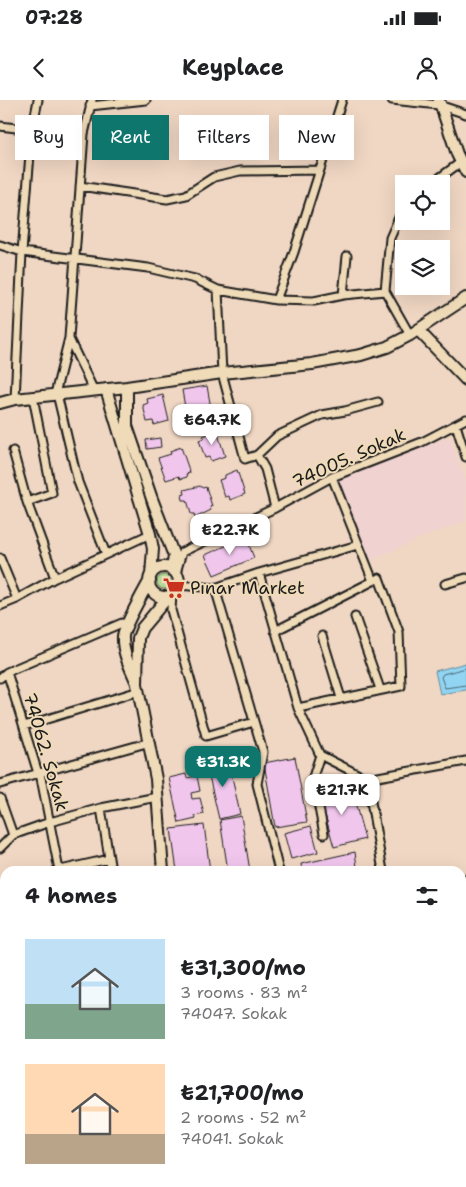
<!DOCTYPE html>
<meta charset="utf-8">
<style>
body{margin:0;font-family:"Shantell Sans",sans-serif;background:#f2f2f2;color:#202124;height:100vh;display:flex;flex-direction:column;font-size:19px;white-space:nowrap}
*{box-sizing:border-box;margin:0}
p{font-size:16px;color:#757577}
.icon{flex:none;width:28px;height:28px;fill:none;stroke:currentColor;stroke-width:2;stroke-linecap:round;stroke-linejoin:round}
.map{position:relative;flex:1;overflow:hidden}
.drawer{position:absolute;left:0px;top:766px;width:466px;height:321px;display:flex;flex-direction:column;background:#fff;border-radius:15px 15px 0 0;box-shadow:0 5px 20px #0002}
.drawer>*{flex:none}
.banner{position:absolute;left:15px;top:15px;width:436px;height:45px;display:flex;gap:10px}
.tools{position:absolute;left:395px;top:75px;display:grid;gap:10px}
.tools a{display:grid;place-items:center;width:55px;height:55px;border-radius:0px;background:#fff;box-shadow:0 5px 20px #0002;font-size:25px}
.price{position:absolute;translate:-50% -42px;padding:0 11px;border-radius:10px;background:#fff;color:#222;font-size:16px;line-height:32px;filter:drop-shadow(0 1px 2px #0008)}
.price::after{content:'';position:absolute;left:50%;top:30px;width:15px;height:11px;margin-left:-8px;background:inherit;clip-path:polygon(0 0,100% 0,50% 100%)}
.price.on{background:#0f766e;color:#fff}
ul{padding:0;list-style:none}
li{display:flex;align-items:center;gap:15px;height:125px;padding:0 25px}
li span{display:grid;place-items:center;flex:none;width:140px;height:100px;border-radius:0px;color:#555}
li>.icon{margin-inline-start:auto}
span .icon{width:60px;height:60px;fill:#fffc;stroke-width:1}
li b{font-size:21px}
h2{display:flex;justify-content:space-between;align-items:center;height:60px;padding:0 25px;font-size:21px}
.tag{padding:0 18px;border-radius:0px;background:#fff;box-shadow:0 5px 20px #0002;font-size:18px;line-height:45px}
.tag.on{background:#0f766e;color:#fff}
.status{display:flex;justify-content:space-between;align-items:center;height:35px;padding:0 25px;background:#fff;direction:ltr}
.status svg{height:14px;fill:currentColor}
header{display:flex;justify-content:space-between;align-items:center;height:65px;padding:0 25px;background:#fff;font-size:22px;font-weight:700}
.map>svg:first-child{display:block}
</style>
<div class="status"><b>07:28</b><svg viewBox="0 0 49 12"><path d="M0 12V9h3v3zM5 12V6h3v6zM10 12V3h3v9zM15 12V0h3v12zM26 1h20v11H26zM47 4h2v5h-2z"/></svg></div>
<header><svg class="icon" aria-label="back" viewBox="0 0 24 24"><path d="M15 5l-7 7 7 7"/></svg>Keyplace<svg class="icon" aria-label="person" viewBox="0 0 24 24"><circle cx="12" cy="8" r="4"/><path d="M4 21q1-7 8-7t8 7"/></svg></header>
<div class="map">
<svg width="466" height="1087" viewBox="0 0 466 1087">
<rect width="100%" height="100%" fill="#f0d7c3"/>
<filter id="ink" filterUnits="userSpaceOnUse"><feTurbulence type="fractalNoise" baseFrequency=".02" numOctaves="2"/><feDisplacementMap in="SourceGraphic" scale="10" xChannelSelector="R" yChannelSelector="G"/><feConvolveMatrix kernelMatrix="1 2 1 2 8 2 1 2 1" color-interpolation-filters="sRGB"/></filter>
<g filter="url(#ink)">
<!-- built -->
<path fill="#f0d2d0" d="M 450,337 L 466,382 L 466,421 L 423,437 L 369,461 L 336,388 L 338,379 Z"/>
<!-- green -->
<path fill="#b2d995" stroke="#677a58" d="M157 482a7 7 0 1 1 14 0a7 7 0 1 1-14 0Z
M 188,1082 L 241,1083 L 242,1087 L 187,1087 Z"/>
<!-- water -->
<path fill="#91d5f3" stroke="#628b9d" d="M 466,563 L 466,590 L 440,594 L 435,571 Z"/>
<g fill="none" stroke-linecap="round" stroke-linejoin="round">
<!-- shore -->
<path stroke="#4b6672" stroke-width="1" d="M 466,568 L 443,574 L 441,577 L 445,588 L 466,585"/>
</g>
<!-- building -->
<path fill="#f1c6ed" stroke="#1c1c1c" d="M 207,286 L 212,314 L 187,319 L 182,290 Z
M 163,295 L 169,321 L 154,325 L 153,321 L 147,322 L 143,305 L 148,303 L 147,299 Z
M 217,331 L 225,356 L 211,361 L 209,357 L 205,358 L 199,340 L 204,338 L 203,336 Z
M 160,338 L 161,347 L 147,349 L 146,340 Z
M 181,347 L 190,373 L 186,374 L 187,377 L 180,379 L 179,376 L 166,380 L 158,358 L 171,354 L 170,351 Z
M 237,370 L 245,394 L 230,400 L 229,396 L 225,397 L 219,380 L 225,378 L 225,375 Z
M 200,386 L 203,388 L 206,387 L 212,406 L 210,407 L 211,410 L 195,418 L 194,414 L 191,414 L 187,400 L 183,400 L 182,395 L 185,394 L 184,390 Z
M 246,437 L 254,458 L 214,475 L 205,455 Z
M 295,657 L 307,722 L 275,727 L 264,663 Z
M 228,658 L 240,714 L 219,719 L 206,663 Z
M 186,674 L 187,678 L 197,676 L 200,691 L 191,693 L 192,699 L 200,698 L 204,714 L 195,716 L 196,719 L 179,723 L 169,678 Z
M 350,684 L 365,739 L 334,747 L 319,693 L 332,689 L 335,697 L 339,696 L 337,688 Z
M 241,716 L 250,771 L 228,771 L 220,720 Z
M 204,725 L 210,771 L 177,771 L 171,729 Z
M 311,726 L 318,752 L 291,759 L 284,733 Z
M 355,752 L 357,767 L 341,771 L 302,771 L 301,764 Z
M 466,917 L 466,942 L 461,943 L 461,918 Z
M 461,971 L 466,971 L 466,997 L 463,997 L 461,994 Z
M 461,1010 L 466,1010 L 466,1033 L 461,1033 Z
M 376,1082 L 400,1082 L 400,1087 L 377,1087 Z
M 435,1082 L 459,1082 L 459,1087 L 435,1087 Z"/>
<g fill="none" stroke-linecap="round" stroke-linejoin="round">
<!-- street casing -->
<g stroke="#1c1c1c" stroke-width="11">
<path id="street" d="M 392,0 L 439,5 L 466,14
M 90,6 L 146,0
M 0,26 L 32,30
M 431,84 L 461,62
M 80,86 L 167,99 L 186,95 L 214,77 L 240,71 L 319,70
M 0,145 L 22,152 L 148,168 L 195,179 L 218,190 L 276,200 L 314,201 L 343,195 L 385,191 L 410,235
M 218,190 L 222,273 L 245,359 L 257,355 L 265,369 L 275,408
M 385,191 L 390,138 L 404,106
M 343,195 L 347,156
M 276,200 L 294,152 L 342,0
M 69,239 L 94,291
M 55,294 L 69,238 L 84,34 L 92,0
M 57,294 L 78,382 L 106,454
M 15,299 L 22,152 L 32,30 L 38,0
M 456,325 L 466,357
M 13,351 L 27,402 L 55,478
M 257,355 L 277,336 L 322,315 L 345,311 L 378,302
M 332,377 L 373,481
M 27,402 L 52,393 L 33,297
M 0,458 L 17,499
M 176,473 L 182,452 L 275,408 L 332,377 L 422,342 L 466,319
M 259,473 L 298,608 L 320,655 L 367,679 L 466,661
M 445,484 L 466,478
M 178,485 L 215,488 L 259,473 L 358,445
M 215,488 L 263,652 L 257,684 L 279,771
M 172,495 L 171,510 L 206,636 L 254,622
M 0,506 L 17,499 L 55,478 L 150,434
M 355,517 L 380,589
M 275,531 L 379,478 L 399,532 L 401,586 L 298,608
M 322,536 L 341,598
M 7,572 L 37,670 L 40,673 L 59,770
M 0,578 L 7,572 L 122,523 L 127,525
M 24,626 L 139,591
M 320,655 L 313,677 L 324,734
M 367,679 L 383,771
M 0,684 L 150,642
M 0,698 L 13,735
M 101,708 L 111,771
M 0,748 L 13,735 L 50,722 L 101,708 L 157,697
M 56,771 L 109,759
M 461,780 L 466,779
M 0,868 L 5,867
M 461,903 L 466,903
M 461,956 L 466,956
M 0,1018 L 5,1017
M 461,1049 L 466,1049
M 241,1082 L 242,1087
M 6,1087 L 6,1082
M 62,1087 L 63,1082
M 120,1087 L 120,1082
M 342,1087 L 342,1082"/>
</g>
<!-- secondary casing -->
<g stroke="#1c1c1c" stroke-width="14">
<path id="secondary" d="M 439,0 L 457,54 L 466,72
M 418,230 L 466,280
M 127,287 L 127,326 L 152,399 L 174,456 L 172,470
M 106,289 L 150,434 L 153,449 L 151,475
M 0,303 L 15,299 L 127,287 L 222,273 L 312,264 L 361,255 L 387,247 L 410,235 L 466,198
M149 482a15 15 0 1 1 30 0a15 15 0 1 1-30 0Z
M 136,581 C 130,567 122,552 123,536 C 124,526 144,491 150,480
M 163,771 L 156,679 L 137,584 L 138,538 L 142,528 L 168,497
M 176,1087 L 177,1082"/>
</g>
<!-- street -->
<use href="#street" stroke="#f0dbb9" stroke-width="7"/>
<!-- secondary -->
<use href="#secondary" stroke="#f0dbb9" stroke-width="10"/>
</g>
</g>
<!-- icons -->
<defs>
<g id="supermarket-bare" transform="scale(1.725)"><path d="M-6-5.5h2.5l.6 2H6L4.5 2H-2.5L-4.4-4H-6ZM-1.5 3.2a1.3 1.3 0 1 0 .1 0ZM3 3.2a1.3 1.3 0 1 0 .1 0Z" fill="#c8321e" stroke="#f0dbb9" stroke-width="2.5" paint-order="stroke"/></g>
</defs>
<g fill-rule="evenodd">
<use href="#supermarket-bare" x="174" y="488"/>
</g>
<g text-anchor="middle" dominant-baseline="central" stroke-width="4" stroke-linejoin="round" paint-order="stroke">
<!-- street labels -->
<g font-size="18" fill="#1c1c1c" stroke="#f0dbb9">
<text transform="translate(349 358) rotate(-24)">74005. Sokak</text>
<text transform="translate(46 652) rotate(74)">74062. Sokak</text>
</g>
<!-- poi labels -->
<g font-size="18" fill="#1c1c1c" stroke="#f0dbb9" text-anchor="start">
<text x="190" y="488">Pınar Market</text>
</g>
</g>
</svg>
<div class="tools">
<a><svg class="icon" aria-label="locate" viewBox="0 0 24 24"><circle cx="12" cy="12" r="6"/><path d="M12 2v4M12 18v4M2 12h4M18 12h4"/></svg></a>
<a><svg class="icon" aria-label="layers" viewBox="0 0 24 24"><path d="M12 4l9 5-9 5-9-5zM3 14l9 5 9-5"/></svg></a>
</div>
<b class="price" style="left:212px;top:346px">₺64.7K</b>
<b class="price" style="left:230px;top:456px">₺22.7K</b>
<b class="price on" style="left:223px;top:688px">₺31.3K</b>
<b class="price" style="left:342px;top:716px">₺21.7K</b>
<div class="banner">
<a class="tag">Buy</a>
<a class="tag on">Rent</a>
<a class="tag">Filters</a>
<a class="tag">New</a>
</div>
<section class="drawer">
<h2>4 homes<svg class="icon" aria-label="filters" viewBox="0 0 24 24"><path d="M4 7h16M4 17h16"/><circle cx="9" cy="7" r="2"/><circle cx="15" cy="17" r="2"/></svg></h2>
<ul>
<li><span style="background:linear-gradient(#bfe0f5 65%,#7fa58c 0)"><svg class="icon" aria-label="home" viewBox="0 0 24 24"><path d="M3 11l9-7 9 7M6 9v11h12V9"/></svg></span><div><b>₺31,300/mo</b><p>3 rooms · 83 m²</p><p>74047. Sokak</p></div></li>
<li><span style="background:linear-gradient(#ffd9b3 70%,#b9a48a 0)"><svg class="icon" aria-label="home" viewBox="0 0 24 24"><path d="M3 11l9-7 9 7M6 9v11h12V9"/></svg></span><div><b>₺21,700/mo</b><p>2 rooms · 52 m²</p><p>74041. Sokak</p></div></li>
</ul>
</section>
</div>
